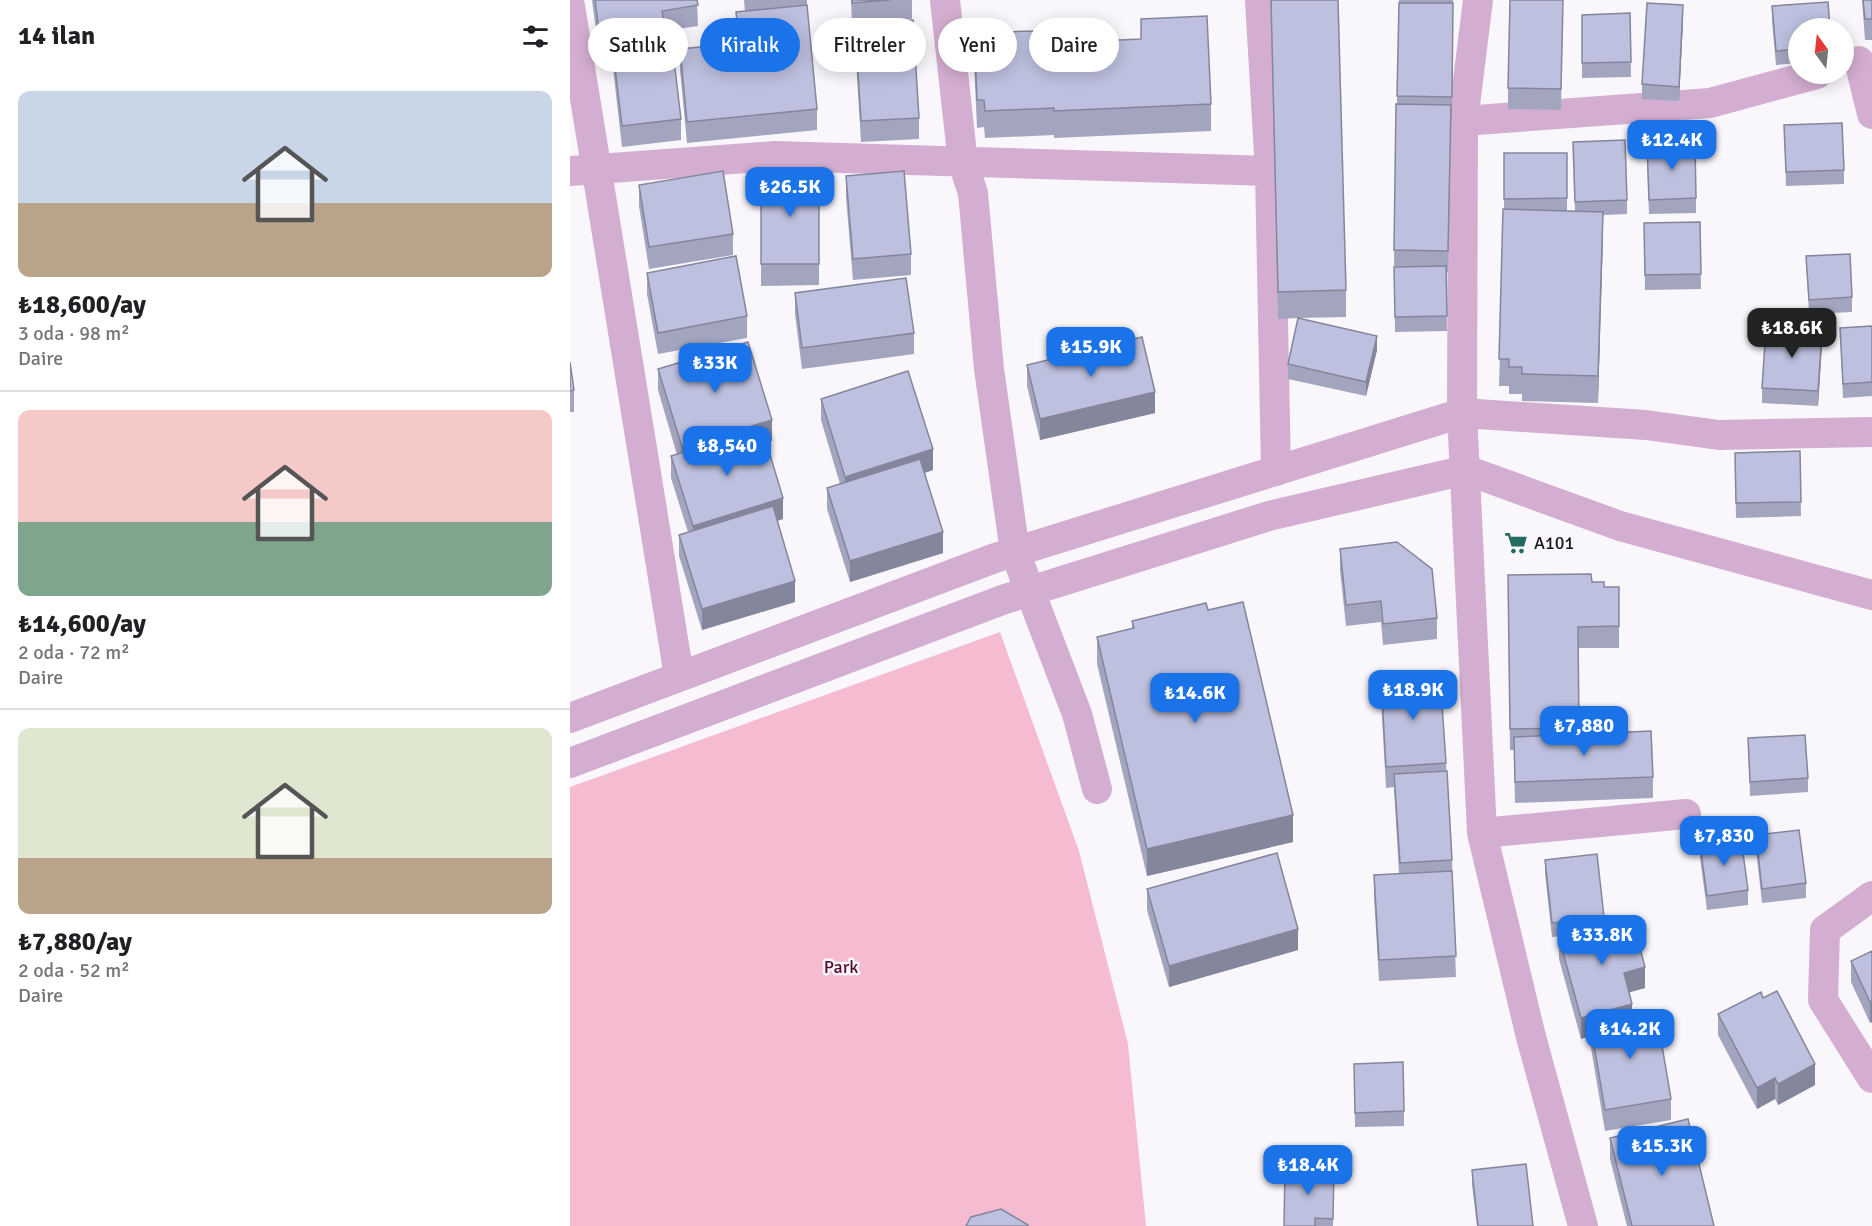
<!DOCTYPE html>
<html lang="tr">
<meta charset="utf-8">
<style>
body{margin:0;font-family:Signika,sans-serif;background:#f2f2f2;color:#202124;height:100vh;display:flex;flex-direction:column;font-size:22px;white-space:nowrap}
*{box-sizing:border-box;margin:0}
p{font-size:20px;color:#757577}
.icon{flex:none;width:33px;height:33px;fill:none;stroke:currentColor;stroke-width:2;stroke-linecap:round;stroke-linejoin:round}
.map{position:relative;flex:1;overflow:hidden}
.drawer{display:flex;flex-direction:column;background:#fff;width:570px}
.drawer>*{flex:none}
.top-card{position:absolute;left:18px;top:18px;width:570px;height:54px;display:flex;gap:12px}
.needle{width:39px;rotate:345deg}
.controls{position:absolute;left:1218px;top:18px;display:grid;gap:12px}
.controls a{display:grid;place-items:center;width:66px;height:66px;border-radius:50%;background:#fff;box-shadow:0 3px 15px #0003;font-size:30px}
.price{position:absolute;translate:-50% -51px;padding:0 14px;border-radius:12px;background:#1a73e8;color:#fff;font-size:20px;line-height:39px;filter:drop-shadow(0 2px 3px #0008)}
.price::after{content:'';position:absolute;left:50%;top:36px;width:18px;height:14px;margin-left:-9px;background:inherit;clip-path:polygon(0 0,100% 0,50% 100%)}
.price.selected{background:#222;color:#fff}
ul{padding:0;list-style:none}
li{display:grid;align-content:center;gap:12px;height:318px;padding:0 18px}
li+li{border-top:2px solid #e0e0e0}
li span{display:grid;place-items:center;height:186px;border-radius:12px;color:#555}
li>.icon{margin-inline-start:auto}
span .icon{width:108px;height:108px;fill:#fffc;stroke-width:1}
li b{font-size:26px}
h2{display:flex;justify-content:space-between;align-items:center;height:72px;padding:0 18px;font-size:26px}
.pill{padding:0 21px;border-radius:27px;background:#fff;box-shadow:0 3px 15px #0003;font-size:21px;line-height:54px}
.pill.selected{background:#1a73e8;color:#fff}
main{display:flex;flex:1;min-height:0}
.map>svg:first-child{display:block}
</style>
<main>
<section class="drawer">
<h2>14 ilan<svg class="icon" aria-label="filters" viewBox="0 0 24 24"><path d="M4 7h16M4 17h16"/><circle cx="9" cy="7" r="2"/><circle cx="15" cy="17" r="2"/></svg></h2>
<ul>
<li><span style="background:linear-gradient(#c9d6e8 60%,#b9a48a 0)"><svg class="icon" aria-label="home" viewBox="0 0 24 24"><path d="M3 11l9-7 9 7M6 9v11h12V9"/></svg></span><div><b>₺18,600/ay</b><p>3 oda · 98 m²</p><p>Daire</p></div></li>
<li><span style="background:linear-gradient(#f6c9c9 60%,#7fa58c 0)"><svg class="icon" aria-label="home" viewBox="0 0 24 24"><path d="M3 11l9-7 9 7M6 9v11h12V9"/></svg></span><div><b>₺14,600/ay</b><p>2 oda · 72 m²</p><p>Daire</p></div></li>
<li><span style="background:linear-gradient(#dfe7d0 70%,#b9a48a 0)"><svg class="icon" aria-label="home" viewBox="0 0 24 24"><path d="M3 11l9-7 9 7M6 9v11h12V9"/></svg></span><div><b>₺7,880/ay</b><p>2 oda · 52 m²</p><p>Daire</p></div></li>
</ul>
</section>
<div class="map">
<svg width="1302" height="1226" viewBox="0 0 1302 1226">
<rect width="100%" height="100%" fill="#f9f6fc"/>
<!-- green -->
<path fill="#f5bcd1" d="M 430,632 L 509,851 L 558,1044 L 576,1226 L 0,1226 L 0,787 Z"/>
<g fill="none" stroke-linecap="round" stroke-linejoin="round">
<!-- minor -->
<path stroke="#d4aed0" stroke-width="30" d="M 375,0 L 393,163 L 403,193 L 419,369 L 445,552 L 507,714 L 527,789
M 690,0 L 700,171 L 706,471
M 908,0 L 893,121 L 892,413 L 912,833 L 961,1037 L 1013,1226
M 0,6 L 109,676
M 1289,61 L 1302,114
M 893,121 L 1140,103 L 1247,74
M 0,171 L 205,156 L 700,171
M 0,718 L 425,558 L 892,413 L 1076,425 L 1149,435 L 1302,432
M 0,763 L 435,599 L 699,516 L 896,470 L 1050,526 L 1302,595
M 912,833 L 1116,814
M 1302,896 L 1255,930 L 1253,1000 L 1302,1078"/>
</g>
<!-- wall -->
<path fill="#a3a5bf" d="M 22,0 L 127,0 L 128,26 L 101,30 L 111,119 L 111,140 L 52,147 L 41,51 L 29,53 Z
M 174,0 L 237,0 L 237,13 L 247,109 L 247,130 L 117,143 L 110,70 L 110,49 L 167,43 L 166,12 L 175,12 Z
M 281,0 L 342,0 L 342,19 L 282,24 Z
M 701,0 L 776,290 L 776,317 L 729,318 L 807,350 L 796,396 L 718,379 L 718,364 L 728,318 L 708,319 Z
M 829,0 L 883,0 L 882,118 L 881,118 L 878,272 L 876,272 L 877,331 L 825,332 L 824,250 Z
M 993,0 L 991,110 L 938,109 L 938,88 Z
M 1292,0 L 1302,0 L 1302,40 L 1295,40 Z
M 1202,6 L 1228,28 L 1228,63 L 1206,65 L 1202,20 Z
M 1060,13 L 1061,77 L 1012,78 L 1012,15 Z
M 571,19 L 641,104 L 641,131 L 484,138 L 484,135 L 415,138 L 414,127 L 407,128 L 404,61 L 404,33 L 465,44 L 571,39 Z
M 1113,20 L 1109,101 L 1072,99 L 1072,84 Z
M 285,24 L 349,118 L 349,139 L 291,142 L 285,45 Z
M 1214,125 L 1274,170 L 1274,184 L 1216,186 Z
M 1003,142 L 1057,200 L 1057,214 L 1033,215 L 1028,403 L 952,401 L 952,394 L 939,394 L 939,386 L 929,386 L 934,209 L 934,153 L 997,153 L 997,211 L 1005,211 Z
M 1077,158 L 1126,198 L 1126,213 L 1079,214 Z
M 191,172 L 249,172 L 249,285 L 191,286 Z
M 276,176 L 341,254 L 341,275 L 283,280 L 276,197 Z
M 69,185 L 163,234 L 163,255 L 79,269 L 69,206 Z
M 1130,222 L 1131,289 L 1075,290 L 1074,223 Z
M 1236,256 L 1282,297 L 1282,312 L 1239,314 Z
M 77,273 L 177,316 L 177,338 L 88,354 L 77,294 Z
M 225,293 L 344,333 L 344,354 L 232,369 L 225,314 Z
M 1302,326 L 1302,396 L 1273,398 L 1270,328 Z
M 1252,345 L 1248,406 L 1192,403 L 1192,388 Z
M 0,362 L 4,390 L 4,412 L 0,412 Z
M 457,365 L 585,413 L 470,440 L 457,386 Z
M 88,369 L 202,441 L 196,443 L 213,519 L 207,521 L 225,602 L 132,630 L 109,556 L 109,535 L 118,532 L 101,478 L 101,456 L 107,455 L 88,390 Z
M 251,399 L 363,470 L 355,473 L 373,553 L 280,582 L 257,509 L 257,488 L 270,484 L 251,420 Z
M 1230,451 L 1231,516 L 1166,518 L 1165,453 Z
M 770,549 L 867,618 L 867,639 L 813,645 L 811,622 L 776,626 L 770,570 Z
M 938,575 L 1022,582 L 1034,587 L 1049,587 L 1049,648 L 1008,648 L 1009,734 L 1083,777 L 1083,798 L 945,803 L 944,750 L 940,750 Z
M 638,610 L 723,842 L 577,876 L 527,664 L 527,637 L 562,628 L 562,621 Z
M 811,678 L 876,763 L 882,860 L 886,977 L 809,981 L 804,896 L 804,875 L 829,874 L 824,787 L 816,788 L 811,699 Z
M 1178,738 L 1238,778 L 1238,792 L 1180,796 Z
M 1186,835 L 1236,883 L 1236,898 L 1192,903 L 1186,850 Z
M 1130,844 L 1178,890 L 1178,905 L 1137,910 L 1130,858 Z
M 975,860 L 1034,917 L 1034,925 L 1075,988 L 1059,992 L 1062,1014 L 1101,1099 L 1101,1120 L 1035,1131 L 1020,1042 L 1020,1036 L 1011,1039 L 989,959 L 989,938 L 996,936 L 982,937 L 975,874 Z
M 577,889 L 728,950 L 599,987 L 577,910 Z
M 1302,951 L 1300,1023 L 1281,982 L 1281,961 Z
M 1193,998 L 1245,1085 L 1208,1105 L 1205,1099 L 1187,1109 L 1148,1035 L 1148,1014 Z
M 784,1064 L 834,1111 L 834,1126 L 785,1127 Z
M 1040,1138 L 1144,1226 L 1057,1226 L 1040,1159 Z
M 764,1170 L 763,1226 L 714,1226 Z
M 902,1170 L 963,1226 L 907,1226 L 902,1185 Z"/>
<!-- shaded-wall -->
<path fill="#84869b" d="M 1113,5 L 1113,20 L 1109,101 L 1109,87 Z
M 1033,212 L 1033,239 L 1028,403 L 1028,376 Z
M 1252,330 L 1252,345 L 1248,406 L 1248,391 Z
M 807,336 L 807,350 L 796,396 L 796,382 Z
M 585,392 L 585,413 L 470,440 L 470,419 Z
M 202,420 L 202,441 L 112,468 L 112,447 Z
M 363,449 L 363,470 L 275,498 L 275,477 Z
M 213,498 L 213,519 L 123,547 L 123,526 Z
M 373,532 L 373,553 L 280,582 L 280,561 Z
M 225,581 L 225,602 L 132,630 L 132,609 Z
M 723,815 L 723,842 L 577,876 L 577,849 Z
M 728,929 L 728,950 L 599,987 L 599,966 Z
M 1075,967 L 1075,988 L 1054,994 L 1054,973 Z
M 1302,1001 L 1302,1022 L 1300,1023 L 1300,1002 Z
M 1062,1004 L 1062,1025 L 1020,1021 L 1020,1036 L 1011,1039 L 1011,1018 Z
M 1245,1064 L 1245,1085 L 1208,1105 L 1208,1084 Z
M 1205,1078 L 1205,1099 L 1187,1109 L 1187,1088 Z"/>
<!-- building -->
<path fill="#bdc0de" stroke="#84869b" stroke-width="1.5" d="M 25,0 L 127,0 L 128,5 L 92,11 L 94,23 L 29,32 Z
M 282,0 L 320,0 L 282,3 Z
M 701,0 L 768,0 L 776,290 L 708,292 Z
M 940,0 L 993,0 L 991,89 L 938,88 Z
M 1293,0 L 1302,0 L 1302,19 L 1295,19 Z
M 1258,2 L 1260,28 L 1228,28 L 1228,49 L 1206,51 L 1202,6 Z
M 829,3 L 883,3 L 882,97 L 827,96 Z
M 1077,3 L 1113,5 L 1109,87 L 1072,84 Z
M 237,5 L 247,109 L 117,122 L 110,49 L 169,43 L 166,12 Z
M 1060,13 L 1061,62 L 1012,63 L 1012,15 Z
M 637,16 L 641,104 L 484,111 L 484,108 L 415,111 L 414,100 L 407,100 L 404,33 L 464,31 L 465,44 L 571,39 L 571,19 Z
M 343,20 L 349,118 L 291,121 L 285,24 Z
M 100,27 L 111,119 L 52,126 L 41,35 Z
M 826,104 L 881,105 L 878,251 L 824,250 Z
M 1272,123 L 1274,170 L 1216,172 L 1214,125 Z
M 1055,140 L 1057,200 L 1005,202 L 1003,142 Z
M 1125,142 L 1126,198 L 1079,200 L 1077,144 Z
M 934,153 L 997,153 L 997,198 L 934,199 Z
M 153,171 L 163,234 L 79,247 L 69,185 Z
M 334,171 L 341,254 L 283,259 L 276,176 Z
M 191,172 L 249,172 L 249,264 L 191,264 Z
M 933,209 L 1033,212 L 1028,376 L 952,374 L 952,367 L 939,367 L 939,359 L 929,359 Z
M 1130,222 L 1131,274 L 1075,275 L 1074,223 Z
M 1280,254 L 1282,297 L 1239,300 L 1236,256 Z
M 166,256 L 177,316 L 88,333 L 77,273 Z
M 876,266 L 877,316 L 825,317 L 824,267 Z
M 336,278 L 344,333 L 232,348 L 225,293 Z
M 728,318 L 807,336 L 796,382 L 718,364 Z
M 1302,326 L 1302,382 L 1273,384 L 1270,328 Z
M 1196,327 L 1252,330 L 1248,391 L 1192,388 Z
M 572,337 L 585,392 L 470,419 L 457,365 Z
M 178,342 L 202,420 L 112,447 L 88,369 Z
M 0,362 L 4,390 L 0,391 Z
M 338,371 L 363,449 L 275,477 L 251,399 Z
M 192,428 L 213,498 L 123,526 L 101,456 Z
M 1230,451 L 1231,502 L 1166,503 L 1165,453 Z
M 350,459 L 373,532 L 280,561 L 257,488 Z
M 203,506 L 225,581 L 132,609 L 109,535 Z
M 827,542 L 862,569 L 867,618 L 813,624 L 811,601 L 776,605 L 770,549 Z
M 1021,574 L 1022,582 L 1034,582 L 1034,587 L 1049,587 L 1049,626 L 1008,627 L 1009,728 L 940,729 L 938,575 Z
M 673,602 L 723,815 L 577,849 L 527,637 L 564,628 L 562,621 L 636,603 L 638,610 Z
M 870,675 L 876,763 L 816,767 L 811,678 Z
M 1081,731 L 1083,777 L 945,782 L 944,737 Z
M 1235,735 L 1238,778 L 1180,782 L 1178,738 Z
M 877,771 L 882,860 L 830,863 L 824,774 Z
M 1229,830 L 1236,883 L 1192,889 L 1186,835 Z
M 1171,838 L 1178,890 L 1137,896 L 1130,844 Z
M 707,853 L 728,929 L 599,966 L 577,889 Z
M 1027,854 L 1034,917 L 982,923 L 975,860 Z
M 882,871 L 886,956 L 809,960 L 804,875 Z
M 1062,918 L 1075,967 L 1054,973 L 1062,1004 L 1011,1018 L 989,938 Z
M 1302,951 L 1302,1001 L 1300,1002 L 1281,961 Z
M 1207,991 L 1245,1064 L 1208,1084 L 1205,1078 L 1187,1088 L 1148,1014 L 1191,992 L 1193,998 Z
M 1086,1010 L 1101,1099 L 1035,1110 L 1020,1021 Z
M 833,1062 L 834,1111 L 785,1113 L 784,1064 Z
M 1118,1119 L 1144,1226 L 1062,1226 L 1040,1138 Z
M 956,1164 L 963,1226 L 908,1226 L 902,1170 Z
M 715,1169 L 764,1170 L 763,1219 L 745,1218 L 745,1226 L 714,1226 Z
M 431,1209 L 458,1225 L 458,1226 L 396,1226 L 401,1217 Z"/>
<!-- icons -->
<defs>
<g id="supermarket-bare" transform="scale(1.8)"><path d="M-6-5.5h2.5l.6 2H6L4.5 2H-2.5L-4.4-4H-6ZM-1.5 3.2a1.3 1.3 0 1 0 .1 0ZM3 3.2a1.3 1.3 0 1 0 .1 0Z" fill="#246b62" stroke="#f9f6fc" stroke-width="2.5" paint-order="stroke"/></g>
</defs>
<g fill-rule="evenodd">
<use href="#supermarket-bare" x="946" y="543"/>
</g>
<g text-anchor="middle" dominant-baseline="central" stroke-width="5" stroke-linejoin="round" paint-order="stroke">
<!-- poi labels -->
<g font-size="18" fill="#18131d" stroke="#f9f6fc" text-anchor="start">
<text x="964" y="543">A101</text>
</g>
<!-- park labels -->
<g font-size="18" fill="#540830" stroke="#f9f6fc">
<text x="271" y="967">Park</text>
</g>
</g>
</svg>
<div class="controls">
<a><svg class="needle" viewBox="-14 -14 28 28"><path d="M0-13l5 13h-10z" fill="#e53935"/><path d="M0 13l5-13h-10z" fill="#757577"/></svg></a>
</div>
<b class="price" style="left:1102px;top:171px">₺12.4K</b>
<b class="price" style="left:220px;top:218px">₺26.5K</b>
<b class="price selected" style="left:1222px;top:359px">₺18.6K</b>
<b class="price" style="left:521px;top:378px">₺15.9K</b>
<b class="price" style="left:145px;top:394px">₺33K</b>
<b class="price" style="left:157px;top:477px">₺8,540</b>
<b class="price" style="left:843px;top:721px">₺18.9K</b>
<b class="price" style="left:625px;top:724px">₺14.6K</b>
<b class="price" style="left:1014px;top:757px">₺7,880</b>
<b class="price" style="left:1154px;top:867px">₺7,830</b>
<b class="price" style="left:1032px;top:966px">₺33.8K</b>
<b class="price" style="left:1060px;top:1060px">₺14.2K</b>
<b class="price" style="left:1092px;top:1177px">₺15.3K</b>
<b class="price" style="left:738px;top:1196px">₺18.4K</b>
<div class="top-card">
<a class="pill">Satılık</a>
<a class="pill selected">Kiralık</a>
<a class="pill">Filtreler</a>
<a class="pill">Yeni</a>
<a class="pill">Daire</a>
</div>
</div>
</main>
